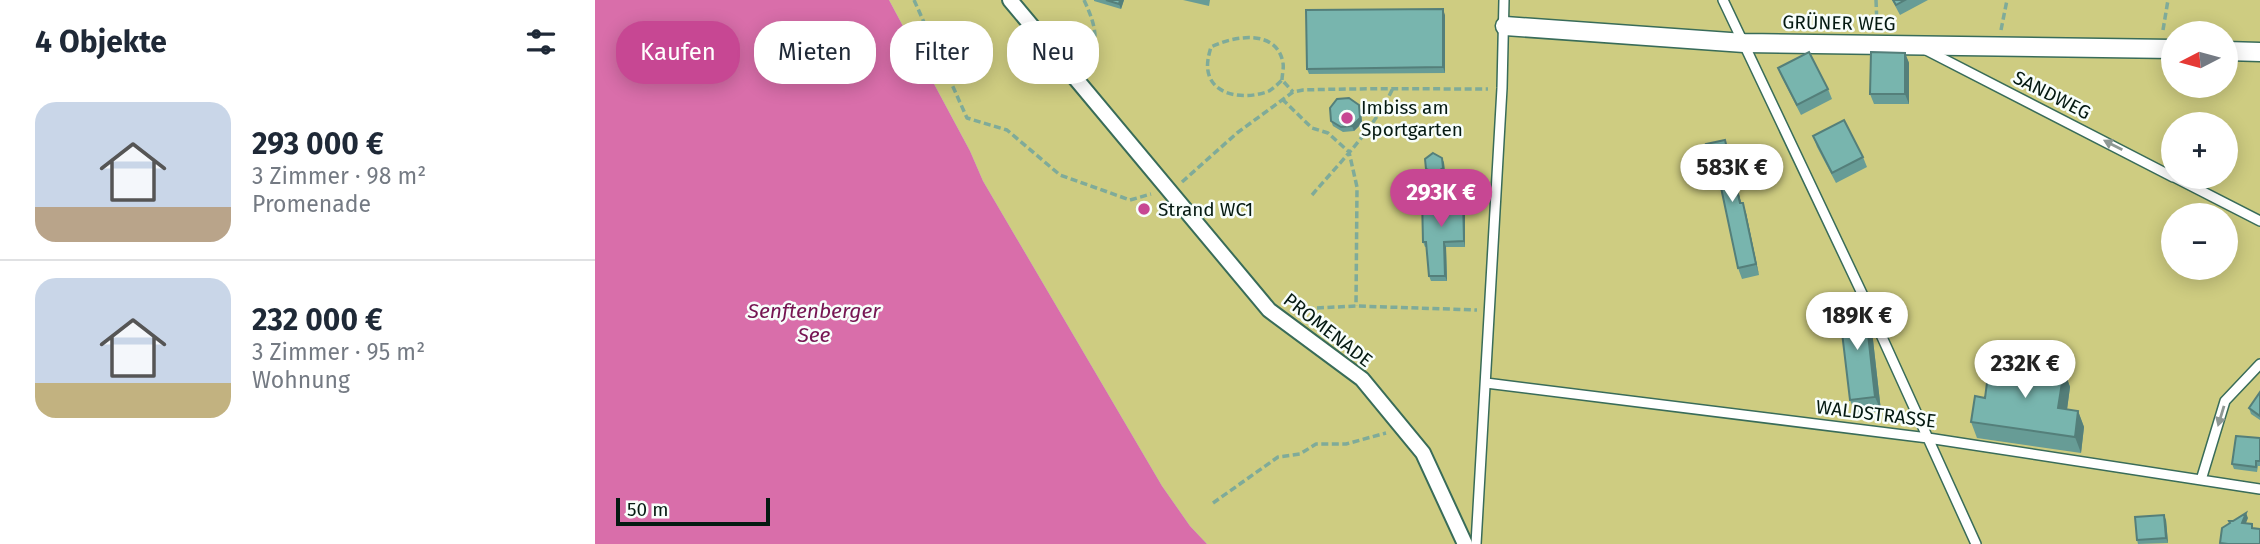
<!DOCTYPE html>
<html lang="de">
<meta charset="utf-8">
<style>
body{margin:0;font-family:"Fira Sans",sans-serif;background:#f2f2f3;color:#1f2937;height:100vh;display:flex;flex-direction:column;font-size:26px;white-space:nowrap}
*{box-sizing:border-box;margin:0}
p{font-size:23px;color:#747a83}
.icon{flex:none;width:38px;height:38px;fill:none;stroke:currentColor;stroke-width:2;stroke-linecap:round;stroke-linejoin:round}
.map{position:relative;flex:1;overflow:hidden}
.drawer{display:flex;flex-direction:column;background:#fff;width:595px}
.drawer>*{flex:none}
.top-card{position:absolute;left:21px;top:21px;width:665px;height:63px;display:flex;gap:14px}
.needle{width:46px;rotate:264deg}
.buttons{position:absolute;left:1566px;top:21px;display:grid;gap:14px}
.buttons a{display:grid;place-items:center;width:77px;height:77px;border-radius:50%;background:#fff;box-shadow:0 4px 18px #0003;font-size:35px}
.scale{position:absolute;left:21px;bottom:18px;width:154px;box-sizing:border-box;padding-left:7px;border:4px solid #051a12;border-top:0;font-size:19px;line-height:24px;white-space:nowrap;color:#051a12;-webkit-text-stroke:5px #f8fefb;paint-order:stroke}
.price{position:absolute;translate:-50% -60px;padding:0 16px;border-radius:24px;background:#fff;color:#222;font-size:23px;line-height:46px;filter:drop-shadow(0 2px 4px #0008)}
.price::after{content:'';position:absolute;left:50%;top:42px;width:21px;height:16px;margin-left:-10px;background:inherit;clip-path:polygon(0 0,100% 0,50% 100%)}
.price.active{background:#c74793;color:#fff}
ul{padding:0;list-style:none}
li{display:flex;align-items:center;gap:21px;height:175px;padding:0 35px}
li+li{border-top:2px solid #e0e1e3}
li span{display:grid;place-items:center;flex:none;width:196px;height:140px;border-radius:21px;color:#555}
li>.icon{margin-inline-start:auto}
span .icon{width:84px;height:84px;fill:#fffc;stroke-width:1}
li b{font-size:30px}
h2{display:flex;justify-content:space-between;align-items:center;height:84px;padding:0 35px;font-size:30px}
.tag{padding:0 24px;border-radius:28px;background:#fff;box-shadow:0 4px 18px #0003;font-size:24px;line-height:63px}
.tag.active{background:#c74793;color:#fff}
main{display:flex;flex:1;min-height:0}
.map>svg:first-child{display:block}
</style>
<main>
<section class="drawer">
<h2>4 Objekte<svg class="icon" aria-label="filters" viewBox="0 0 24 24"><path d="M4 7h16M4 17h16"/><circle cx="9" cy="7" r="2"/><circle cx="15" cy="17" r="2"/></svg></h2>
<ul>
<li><span style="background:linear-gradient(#c9d6e8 75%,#b9a48a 0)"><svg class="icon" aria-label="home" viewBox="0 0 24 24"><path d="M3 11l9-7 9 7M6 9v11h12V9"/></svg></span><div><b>293 000 €</b><p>3 Zimmer · 98 m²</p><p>Promenade</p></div></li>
<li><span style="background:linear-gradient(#c9d6e8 75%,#c2b280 0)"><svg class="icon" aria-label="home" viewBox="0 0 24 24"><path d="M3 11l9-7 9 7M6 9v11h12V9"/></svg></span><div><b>232 000 €</b><p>3 Zimmer · 95 m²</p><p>Wohnung</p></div></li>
</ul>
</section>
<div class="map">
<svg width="1665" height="544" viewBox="0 0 1665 544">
<rect width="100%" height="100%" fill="#b3e9d3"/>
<!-- green -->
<path fill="#cecc81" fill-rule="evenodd" d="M 294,0 L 1665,0 L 1665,544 L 612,544 L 595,526 L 567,486 L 388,181 L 375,151 ZM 1578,33 L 1631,33 L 1631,86 L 1578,86 ZM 1578,124 L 1631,124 L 1631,177 L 1578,177 ZM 1578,215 L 1631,215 L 1631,268 L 1578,268 Z"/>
<!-- water -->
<path fill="#d96eaa" d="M 0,0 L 294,0 L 375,151 L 388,181 L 567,486 L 595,526 L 612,544 L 0,544 Z"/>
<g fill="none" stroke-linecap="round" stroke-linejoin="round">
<!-- service casing -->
<g stroke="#396c59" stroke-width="12">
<path id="service" d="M 1128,0 L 1272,304 L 1381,544
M 1331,50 L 1578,177
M 1579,177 L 1665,221
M 891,383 L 1333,438 L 1665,489
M 1606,480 L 1630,401 L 1665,364
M 881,544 L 907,88 L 909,0"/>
</g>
<!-- pedestrian casing -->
<g stroke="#396c59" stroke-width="18">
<path id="pedestrian" d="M 415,0 L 674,310 L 767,379 L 828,453 L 870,544"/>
</g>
<!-- minor casing -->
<g stroke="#396c59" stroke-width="21">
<path id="minor" d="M 910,26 L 1149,43 L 1578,49
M 1631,51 L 1665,52"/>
</g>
<!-- path -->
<path stroke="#7fab99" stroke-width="3.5" stroke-dasharray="7 3.5" stroke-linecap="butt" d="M 319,0 L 372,118 L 412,130 L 465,175 L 535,200 L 556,194
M 489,0 C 502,28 503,39 495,68
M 1281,0 L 1282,26
M 1406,30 L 1412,0
M 1568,30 L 1573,0
M 687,80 C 687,75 689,68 688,63 C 682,28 638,36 616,47 C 613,57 611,66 614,75 C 621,98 655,99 674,91 C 679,88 683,84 687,80 L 698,92
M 687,99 L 717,128 L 733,133 L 754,152 L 762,187 L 761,306
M 789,109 L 799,112
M 778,125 L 786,130
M 587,182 L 642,133 L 698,92 L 708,90 C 770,88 831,89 893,89
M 717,195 C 746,161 779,129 798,88
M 701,309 L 761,306 L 882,310
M 618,503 L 683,457 L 705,454 L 721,444 L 751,444 L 791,433"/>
<!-- service -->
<use href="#service" stroke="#fff" stroke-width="9"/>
<!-- pedestrian -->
<use href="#pedestrian" stroke="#fff" stroke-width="14"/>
<!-- minor -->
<use href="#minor" stroke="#fff" stroke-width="18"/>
</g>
<!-- wall -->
<path fill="#679c96" d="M 499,0 L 529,0 L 526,9 L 499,1 Z
M 588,0 L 615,0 L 614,6 Z
M 1297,0 L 1333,0 L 1305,15 Z
M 850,15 L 850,73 L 714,74 L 712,69 Z
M 1310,53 L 1314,63 L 1314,104 L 1279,104 L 1275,94 Z
M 1183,68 L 1233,89 L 1237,99 L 1206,115 L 1187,78 Z
M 764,105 L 766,111 L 767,123 L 759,131 L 748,132 L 738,126 L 736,121 Z
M 1218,136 L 1268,157 L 1272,167 L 1241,183 L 1222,147 Z
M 1133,150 L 1146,203 L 1151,213 L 1164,275 L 1147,279 L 1143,268 L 1126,189 L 1124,190 L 1120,179 Z
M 847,158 L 849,163 L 850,173 L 842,179 L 833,175 L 831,169 Z
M 868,197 L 870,202 L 870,247 L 851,247 L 852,281 L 836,281 L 834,276 L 831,247 L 830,247 L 828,242 Z
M 1277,331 L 1286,411 L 1261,415 L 1255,400 Z
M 1469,370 L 1475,387 L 1472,409 L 1483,411 L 1489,427 L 1486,453 L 1382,438 L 1376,422 L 1390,398 Z
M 1665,392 L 1665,420 L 1656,414 L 1654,408 Z
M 1665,438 L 1665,466 L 1663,466 L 1662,472 L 1639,469 L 1637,464 Z
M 1571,520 L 1573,543 L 1543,544 L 1542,540 Z"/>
<!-- shaded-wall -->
<path fill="#547f7a" d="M 525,0 L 529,0 L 526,9 L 524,4 Z
M 848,9 L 850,15 L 850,73 L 848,67 Z
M 1310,53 L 1314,63 L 1314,104 L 1310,94 Z
M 764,105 L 766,111 L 767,123 L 759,131 L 757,126 Z
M 1130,140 L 1133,150 L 1149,214 L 1145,203 Z
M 847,158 L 849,163 L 850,173 L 842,179 L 840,173 Z
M 868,197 L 870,202 L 870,247 L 869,241 Z
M 1148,203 L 1151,213 L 1164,275 L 1161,264 Z
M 849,242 L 851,247 L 852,281 L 850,276 Z
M 1271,316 L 1277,331 L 1286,411 L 1280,397 Z
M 1469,370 L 1475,387 L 1470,425 L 1463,408 Z
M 1483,411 L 1489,427 L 1486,453 L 1480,437 Z
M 1651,513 L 1653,518 L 1649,528 L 1647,523 Z
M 1569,515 L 1571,520 L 1573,543 L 1571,538 Z"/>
<!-- building -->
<path fill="#78b5ae" stroke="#547f7a" stroke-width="2" d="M 511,0 L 525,0 L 524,4 Z
M 1298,0 L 1310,0 L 1301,5 Z
M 848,9 L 848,67 L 712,69 L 711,10 Z
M 1214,52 L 1233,89 L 1202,105 L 1183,68 Z
M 1276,52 L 1310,53 L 1310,94 L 1275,94 Z
M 754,98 L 764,105 L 765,118 L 757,126 L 746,127 L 736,121 L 735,108 L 742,99 Z
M 1249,120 L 1268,157 L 1237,173 L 1218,136 Z
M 1130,140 L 1145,203 L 1148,203 L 1161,264 L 1143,268 L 1124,178 L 1120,179 L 1111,144 Z
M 838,153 L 847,158 L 848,168 L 840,173 L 831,169 L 830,159 Z
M 827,197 L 868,197 L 869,241 L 849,242 L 850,276 L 834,276 L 831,242 L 828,242 Z
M 1266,304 L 1271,316 L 1280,397 L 1255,400 L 1244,307 Z
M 1395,360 L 1469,370 L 1463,408 L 1483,411 L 1480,437 L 1376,422 L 1380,396 L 1390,398 Z
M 1665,392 L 1665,416 L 1654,408 Z
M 1641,436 L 1665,438 L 1665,461 L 1661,461 L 1661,467 L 1637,464 Z
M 1651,513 L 1647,523 L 1657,524 L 1657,528 L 1665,529 L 1665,544 L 1633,544 L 1625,543 L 1627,528 L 1635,523 L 1634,521 L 1638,521 Z
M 1569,515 L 1571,538 L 1542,540 L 1540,517 Z"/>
<!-- one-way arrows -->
<defs><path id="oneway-solid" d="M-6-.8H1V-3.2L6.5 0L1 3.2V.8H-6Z" transform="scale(1.75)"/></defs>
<g fill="#8e9894">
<use href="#oneway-solid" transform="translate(1518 145) rotate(-153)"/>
<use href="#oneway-solid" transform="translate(1626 416) rotate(107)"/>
</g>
<!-- markers -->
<g fill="#c74793" stroke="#f8fefb" stroke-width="2.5">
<circle cx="752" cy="118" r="7"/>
<circle cx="549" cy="209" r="7"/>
</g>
<g text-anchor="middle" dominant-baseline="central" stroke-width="5" stroke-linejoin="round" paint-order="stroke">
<!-- street labels -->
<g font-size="19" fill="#051a12" stroke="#f8fefb">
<text transform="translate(1244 23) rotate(1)">GRÜNER WEG</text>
<text transform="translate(1457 95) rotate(27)">SANDWEG</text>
<text transform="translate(733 330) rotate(38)">PROMENADE</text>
<text transform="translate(1281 414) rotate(7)">WALDSTRASSE</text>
</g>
<!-- poi labels -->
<g font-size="19" fill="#051a12" stroke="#f8fefb" text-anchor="start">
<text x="766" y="107">Imbiss am<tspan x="766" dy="22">Sportgarten</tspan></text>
<text x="563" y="209">Strand WC1</text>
</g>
<!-- water labels -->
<g font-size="21" font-style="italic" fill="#761552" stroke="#f8fefb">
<text x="219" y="311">Senftenberger<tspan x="219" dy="24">See</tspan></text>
</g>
</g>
</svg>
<div class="buttons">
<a><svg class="needle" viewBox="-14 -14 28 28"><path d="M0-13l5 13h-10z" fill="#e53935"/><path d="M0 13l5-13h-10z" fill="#747a83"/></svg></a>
<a>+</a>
<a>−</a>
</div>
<div class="scale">50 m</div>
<b class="price" style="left:1137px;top:204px">583K €</b>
<b class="price active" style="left:846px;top:229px">293K €</b>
<b class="price" style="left:1262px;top:352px">189K €</b>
<b class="price" style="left:1430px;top:400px">232K €</b>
<div class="top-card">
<a class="tag active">Kaufen</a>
<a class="tag">Mieten</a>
<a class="tag">Filter</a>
<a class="tag">Neu</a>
</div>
</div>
</main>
